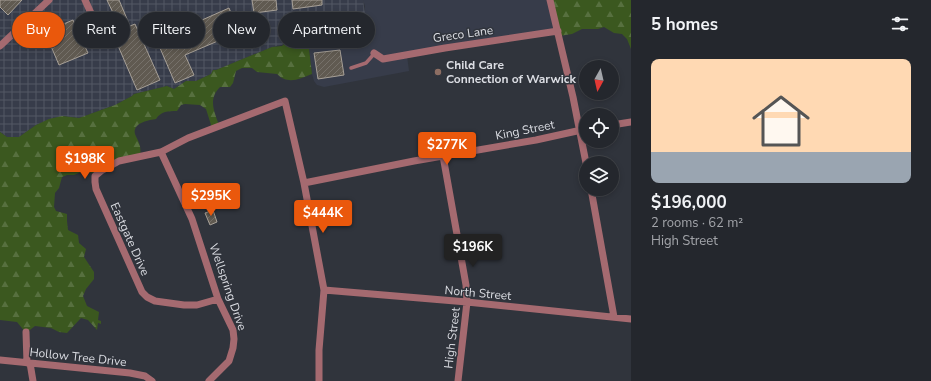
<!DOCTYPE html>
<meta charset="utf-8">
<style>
body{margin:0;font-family:"Nunito Sans",sans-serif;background:#303339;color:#f1f3f6;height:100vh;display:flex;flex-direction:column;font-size:15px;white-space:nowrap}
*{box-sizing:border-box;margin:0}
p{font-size:13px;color:#a3a5aa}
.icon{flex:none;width:22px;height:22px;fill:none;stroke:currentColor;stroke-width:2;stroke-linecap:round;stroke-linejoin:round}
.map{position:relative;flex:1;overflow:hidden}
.details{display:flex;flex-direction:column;background:#24272d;width:300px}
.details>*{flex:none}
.hud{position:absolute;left:12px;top:12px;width:380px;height:36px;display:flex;gap:8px}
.needle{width:26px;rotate:188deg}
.buttons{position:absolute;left:579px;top:60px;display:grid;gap:8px}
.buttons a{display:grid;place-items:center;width:40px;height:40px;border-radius:50%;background:#24272d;box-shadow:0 2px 6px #0003,0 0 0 1px #414449;font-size:20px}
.price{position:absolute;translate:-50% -34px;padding:0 9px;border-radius:4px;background:#ea580c;color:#fff;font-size:13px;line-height:26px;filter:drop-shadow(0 1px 2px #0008)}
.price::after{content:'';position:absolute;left:50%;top:24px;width:12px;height:9px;margin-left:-6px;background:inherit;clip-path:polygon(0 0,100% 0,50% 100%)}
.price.active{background:#222;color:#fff}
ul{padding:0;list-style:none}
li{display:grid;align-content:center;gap:8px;height:212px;padding:0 20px}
li span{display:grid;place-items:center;height:124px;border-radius:8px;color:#555}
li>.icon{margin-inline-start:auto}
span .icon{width:72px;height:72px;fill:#fffc;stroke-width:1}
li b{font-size:17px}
h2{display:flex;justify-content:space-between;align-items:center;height:48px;padding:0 20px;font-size:17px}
.pill{padding:0 14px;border-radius:18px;background:#24272d;box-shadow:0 2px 6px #0003,0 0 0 1px #414449;font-size:14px;line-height:36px}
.pill.active{background:#ea580c;color:#fff}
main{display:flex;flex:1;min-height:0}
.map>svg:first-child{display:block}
</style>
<main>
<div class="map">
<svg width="631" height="381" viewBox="0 0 631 381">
<defs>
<pattern id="industrial-grid" width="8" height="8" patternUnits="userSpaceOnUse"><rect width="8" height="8" fill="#373c4a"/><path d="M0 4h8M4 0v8" fill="none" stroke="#535864"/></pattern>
<pattern id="forest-firs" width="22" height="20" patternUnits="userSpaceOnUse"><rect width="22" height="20" fill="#3b581f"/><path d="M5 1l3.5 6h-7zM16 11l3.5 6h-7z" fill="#57703f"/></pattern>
<pattern id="building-hatch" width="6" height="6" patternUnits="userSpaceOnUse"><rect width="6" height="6" fill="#605a51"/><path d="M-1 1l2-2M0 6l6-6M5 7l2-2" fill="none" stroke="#76716a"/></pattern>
</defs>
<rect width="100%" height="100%" fill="#30343c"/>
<!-- built -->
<path fill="#373c4a" d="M 363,0 L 549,0 L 556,29 L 407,56 L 409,71 L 324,87 L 317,85 L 314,81 L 312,74 L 309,49 L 312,47 L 316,40 L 313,36 L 327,30 L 329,26 L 339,24 L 349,15 L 365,13 L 365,6 Z"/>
<!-- industrial -->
<path fill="url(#industrial-grid)" d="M 0,0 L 363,0 L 365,13 L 349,15 L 339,24 L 337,29 L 329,26 L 327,30 L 313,36 L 300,33 L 298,38 L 290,38 L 282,45 L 272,47 L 216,70 L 213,70 L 211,74 L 196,81 L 186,81 L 174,89 L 167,86 L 134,94 L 132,96 L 115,105 L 79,118 L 62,116 L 36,125 L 19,137 L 7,137 L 0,132 Z"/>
<!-- forest -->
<path fill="url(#forest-firs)" d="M 549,0 L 631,0 L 631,49 L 627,39 L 622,34 L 614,33 L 604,27 L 598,29 L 582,29 L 572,34 L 559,36 Z
M 300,33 L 313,36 L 316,40 L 321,42 L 321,46 L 309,49 L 312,74 C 299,79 288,85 277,74 L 257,72 L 252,68 L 242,68 L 236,71 L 233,83 L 230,87 L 220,87 C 208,99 214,111 219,125 L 212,128 L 206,109 L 200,105 L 185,104 L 181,105 L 177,111 C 168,111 161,111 156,119 C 149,120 132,123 135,134 C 136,137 138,140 139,143 C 141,147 140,152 141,156 L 118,162 L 98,173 L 81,172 L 74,175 L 67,175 L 62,177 L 59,188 L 55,193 L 54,207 L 56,211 L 67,214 L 67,221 L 68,230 L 78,235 L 79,243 L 86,249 L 84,257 L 94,272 L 94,279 L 86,289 L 83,296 L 87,306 L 99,312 L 98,320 L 101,321 L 101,324 L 98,323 L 97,330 L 88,320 L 81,318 L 67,333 L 59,332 L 51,328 L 35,326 L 26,333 L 17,322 L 0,320 L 0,132 L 7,137 L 19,137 L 36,125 L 49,119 L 62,116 L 79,118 L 115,105 L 132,96 L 134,94 L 167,86 L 174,89 L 186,81 L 196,81 L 211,74 L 213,70 L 216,70 L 272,47 L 282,46 L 290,38 L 298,38 Z"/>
<!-- building -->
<path fill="url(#building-hatch)" stroke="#a7a097" d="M 0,0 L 22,0 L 8,15 L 0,7 Z
M 107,0 L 119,0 L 130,26 L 135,24 L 160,80 L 137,90 L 113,34 L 121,30 Z
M 252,0 L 276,0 L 277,10 L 254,13 Z
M 292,0 L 322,0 L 322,5 L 293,9 Z
M 229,8 L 239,32 L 185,55 L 194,75 L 175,83 L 154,34 L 173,26 L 175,32 Z
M 73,20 L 88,53 L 59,65 L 45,32 Z
M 340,50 L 344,75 L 318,79 L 314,53 Z
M 213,210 L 217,222 L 210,225 L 205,213 Z"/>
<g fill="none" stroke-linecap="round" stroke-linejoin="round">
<!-- service -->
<path stroke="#a56a70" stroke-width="3.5" d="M 351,68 L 366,63 L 374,54"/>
<!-- minor -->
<path stroke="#a56a70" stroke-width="7" d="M 85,0 L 102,37
M 550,0 L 573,97 L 586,163
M 0,46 L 49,0
M 374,53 L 383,59 L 445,48 L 558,31
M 612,125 L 631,122
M 161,152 L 192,219 L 218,299 L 233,330 L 234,339 L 233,348 L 229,361 L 209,381
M 443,156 L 466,285 L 467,302 L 458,381
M 304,183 L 414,161 L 536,140 L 586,129
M 591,189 L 614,317
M 324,290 L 467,302 L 631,319
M 218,299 L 197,305 L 184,305 L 155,301 L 147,297 L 142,292 L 96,189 L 95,182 L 95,176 L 101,171 L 119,161 L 161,152 L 188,138 L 285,101 L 304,183 L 324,290 L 319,350 L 319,381
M 26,332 L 27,363
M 0,360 L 130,373 L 145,376 L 152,381
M 30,363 L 33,381"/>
</g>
<!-- markers -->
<circle fill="#8d6e63" stroke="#30343c" stroke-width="1.5" cx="438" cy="72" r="4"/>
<g text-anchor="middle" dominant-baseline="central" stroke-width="3" stroke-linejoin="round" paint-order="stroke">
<!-- street labels -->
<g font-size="12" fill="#dbdde3" stroke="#30343c">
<text transform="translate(463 34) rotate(-8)">Greco Lane</text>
<text transform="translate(525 130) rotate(-11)">King Street</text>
<text transform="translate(130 239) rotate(66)">Eastgate Drive</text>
<text transform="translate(228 287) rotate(71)">Wellspring Drive</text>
<text transform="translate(478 293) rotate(5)">North Street</text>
<text transform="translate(452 338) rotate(-83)">High Street</text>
<text transform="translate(78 357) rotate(6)">Hollow Tree Drive</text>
</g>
<!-- poi labels -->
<g font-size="12" font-weight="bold" fill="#dbdde3" stroke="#30343c" text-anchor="start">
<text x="446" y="65">Child Care<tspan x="446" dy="14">Connection of Warwick</tspan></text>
</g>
</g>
</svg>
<div class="buttons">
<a><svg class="needle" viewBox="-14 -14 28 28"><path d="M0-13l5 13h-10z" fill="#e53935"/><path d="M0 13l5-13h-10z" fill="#a3a5aa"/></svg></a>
<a><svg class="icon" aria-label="locate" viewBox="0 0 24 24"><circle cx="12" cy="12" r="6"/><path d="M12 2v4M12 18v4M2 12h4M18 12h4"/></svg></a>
<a><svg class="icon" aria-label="layers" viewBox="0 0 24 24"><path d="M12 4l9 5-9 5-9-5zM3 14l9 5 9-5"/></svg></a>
</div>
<b class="price" style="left:447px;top:166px">$277K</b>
<b class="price" style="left:85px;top:180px">$198K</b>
<b class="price" style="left:211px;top:217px">$295K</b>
<b class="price" style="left:323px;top:234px">$444K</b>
<b class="price active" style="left:473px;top:268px">$196K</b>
<div class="hud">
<a class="pill active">Buy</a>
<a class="pill">Rent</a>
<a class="pill">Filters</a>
<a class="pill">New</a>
<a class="pill">Apartment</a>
</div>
</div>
<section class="details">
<h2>5 homes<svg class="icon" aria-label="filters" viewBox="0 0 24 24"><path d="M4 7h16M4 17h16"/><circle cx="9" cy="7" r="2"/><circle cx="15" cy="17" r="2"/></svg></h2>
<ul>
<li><span style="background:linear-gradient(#ffd9b3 75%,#9aa5b1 0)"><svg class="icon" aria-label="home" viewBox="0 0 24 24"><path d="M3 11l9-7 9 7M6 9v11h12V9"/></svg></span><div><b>$196,000</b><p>2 rooms · 62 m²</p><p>High Street</p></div></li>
</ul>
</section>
</main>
